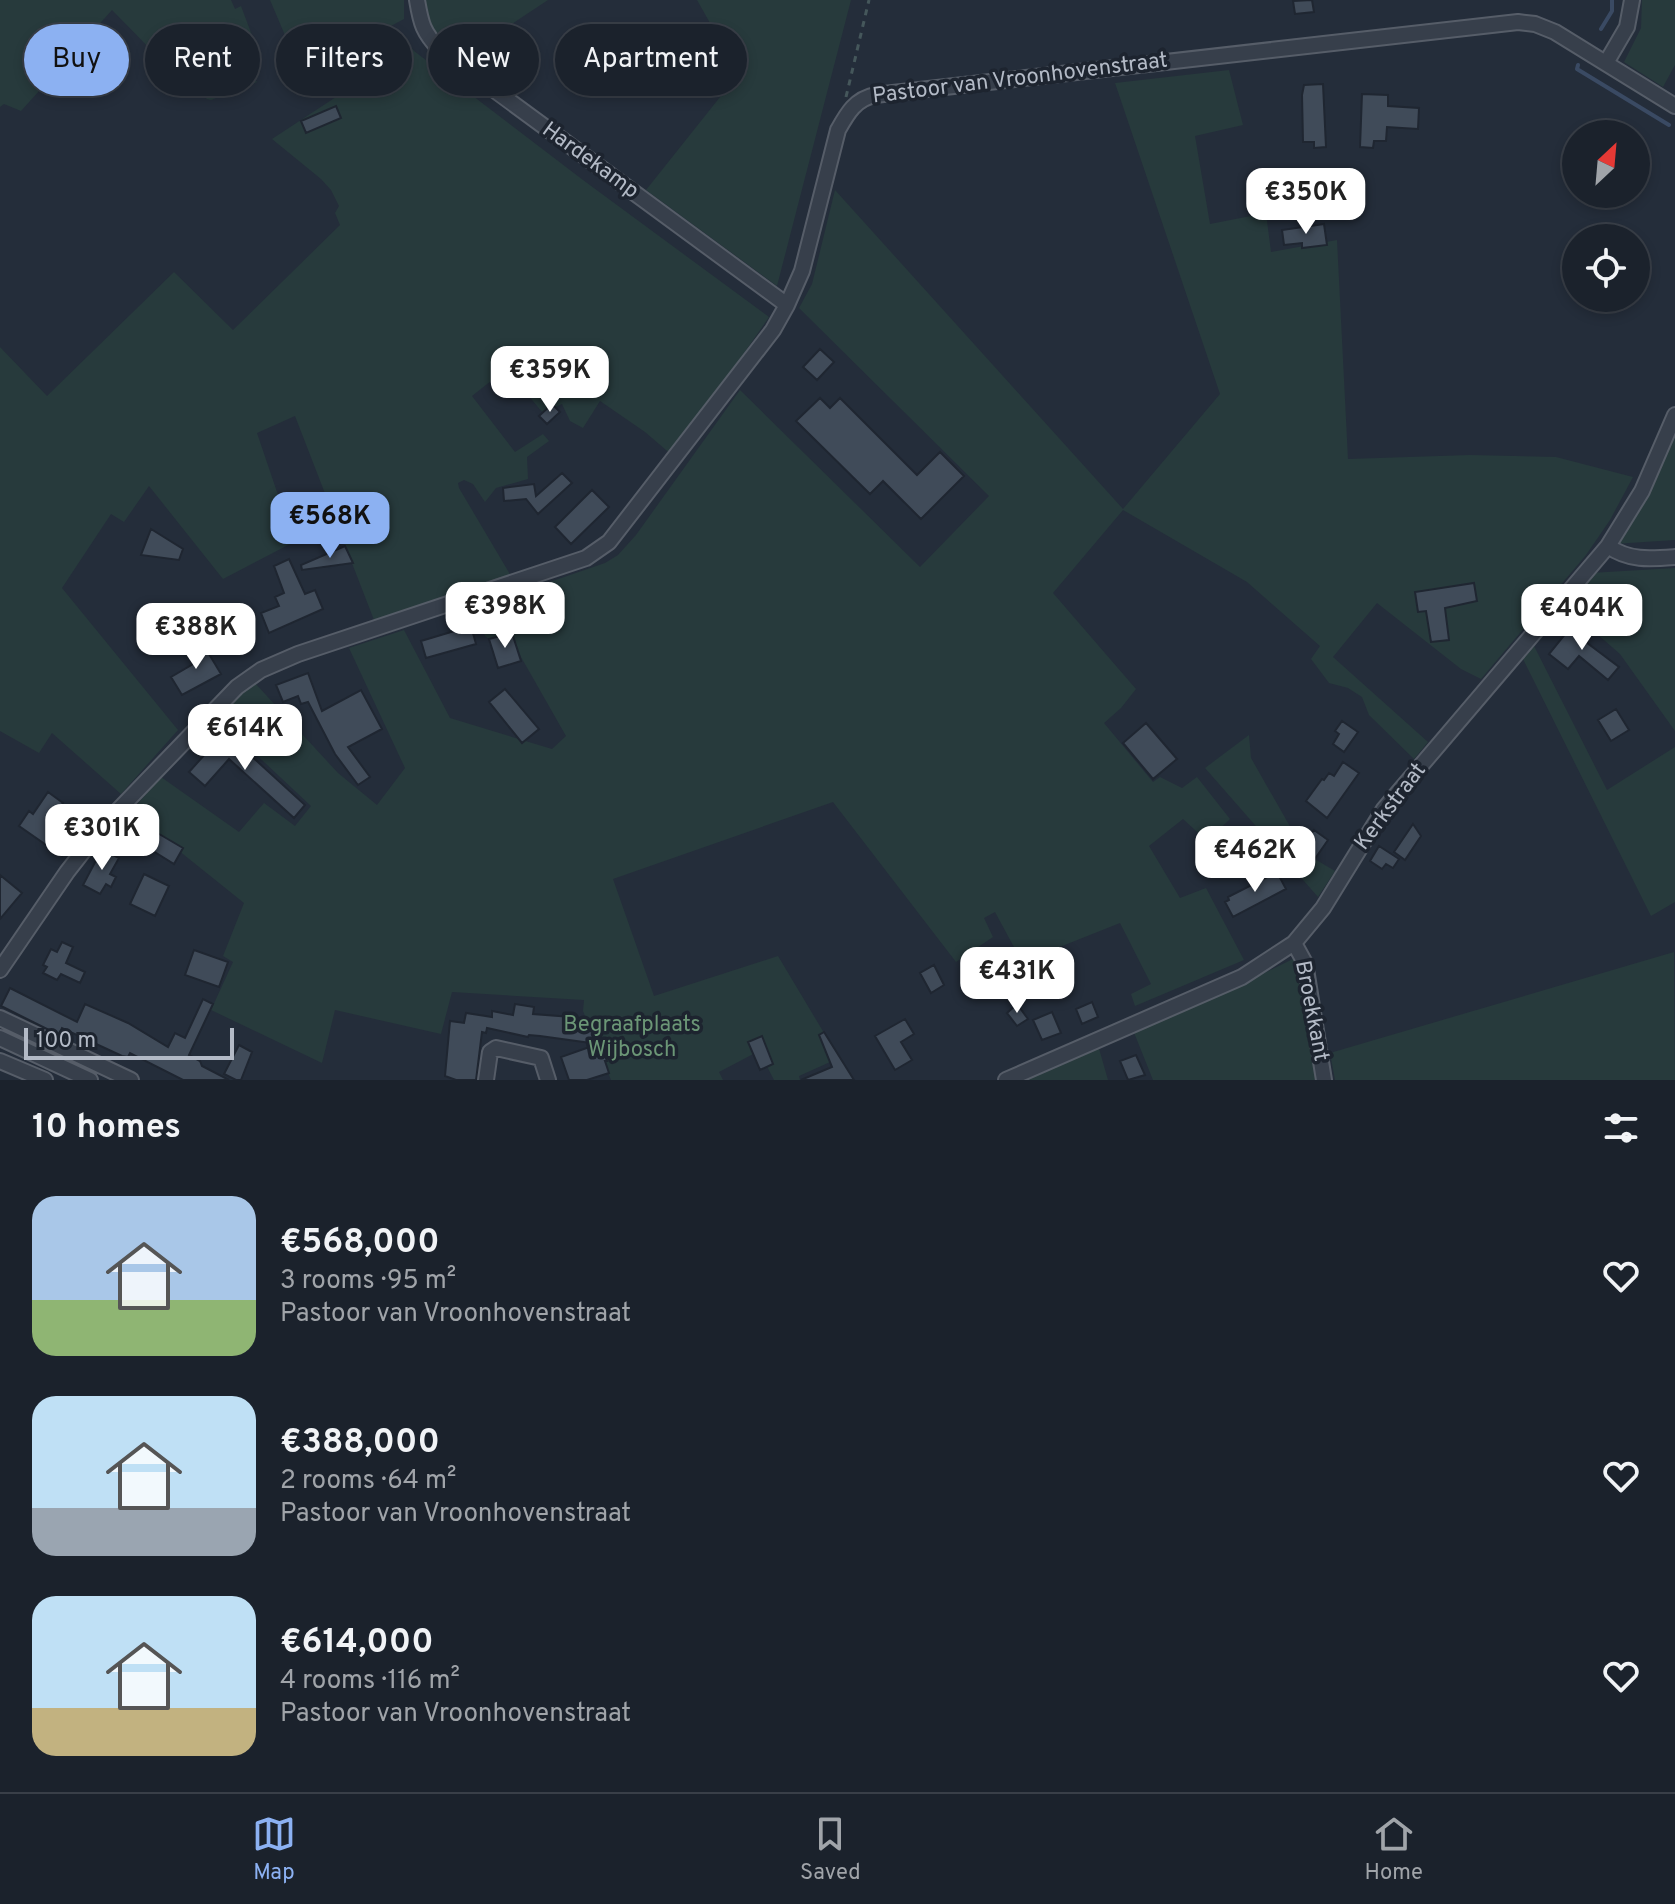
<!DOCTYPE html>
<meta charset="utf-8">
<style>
body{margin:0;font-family:Overpass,sans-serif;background:#242a34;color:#f1f3f6;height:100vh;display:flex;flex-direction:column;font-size:30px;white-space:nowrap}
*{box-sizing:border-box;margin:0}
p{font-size:26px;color:#a0a4a9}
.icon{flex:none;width:44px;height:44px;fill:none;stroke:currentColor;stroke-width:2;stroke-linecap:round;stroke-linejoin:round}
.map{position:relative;height:1080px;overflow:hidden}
.details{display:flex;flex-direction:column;background:#1b222c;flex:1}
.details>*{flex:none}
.top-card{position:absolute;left:24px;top:24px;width:800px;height:72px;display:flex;gap:16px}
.needle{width:52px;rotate:26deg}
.tools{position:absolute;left:1562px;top:120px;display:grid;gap:16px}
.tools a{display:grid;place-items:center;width:88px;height:88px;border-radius:50%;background:#1b222c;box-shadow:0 4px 12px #0003,0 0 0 2px #393f48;font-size:40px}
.scale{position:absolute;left:24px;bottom:20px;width:210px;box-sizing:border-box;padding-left:8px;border:4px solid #b3bac6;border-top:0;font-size:22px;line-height:28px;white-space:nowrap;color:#b3bac6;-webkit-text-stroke:6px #1d242f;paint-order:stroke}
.price{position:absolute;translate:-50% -68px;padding:0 18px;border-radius:16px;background:#fff;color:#222;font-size:26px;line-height:52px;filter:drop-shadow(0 2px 4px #0008)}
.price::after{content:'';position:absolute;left:50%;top:48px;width:24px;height:18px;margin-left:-12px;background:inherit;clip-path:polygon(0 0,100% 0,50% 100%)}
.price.selected{background:#8cb1f2;color:#111}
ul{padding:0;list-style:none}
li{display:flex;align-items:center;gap:24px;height:200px;padding:0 32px}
li span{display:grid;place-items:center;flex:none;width:224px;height:160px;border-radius:24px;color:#555}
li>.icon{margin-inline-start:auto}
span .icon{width:96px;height:96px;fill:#fffc;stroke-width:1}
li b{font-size:34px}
h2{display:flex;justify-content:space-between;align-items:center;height:96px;padding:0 32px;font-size:34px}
.pill{padding:0 28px;border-radius:36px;background:#1b222c;box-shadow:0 4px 12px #0003,0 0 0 2px #393f48;font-size:28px;line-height:72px}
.pill.selected{background:#8cb1f2;color:#111}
.menu{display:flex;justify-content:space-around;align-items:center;height:112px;border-top:2px solid #393f48;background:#1b222c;font-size:22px;color:#a0a4a9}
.menu a{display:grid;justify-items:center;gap:4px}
.menu .selected{color:#8cb1f2}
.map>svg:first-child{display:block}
</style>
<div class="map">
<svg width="1675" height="1080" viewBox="0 0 1675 1080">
<rect width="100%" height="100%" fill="#242d3a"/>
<!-- green -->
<path fill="#273a3c" d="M 0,0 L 231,0 L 235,9 L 241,6 L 256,46 L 239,54 L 245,68 L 257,82 L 211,100 L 207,99 C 171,73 143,41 112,10 L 21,111 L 4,104 L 0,107 Z
M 270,0 L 404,0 L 404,19 L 346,50 L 334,26 L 290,47 Z
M 423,0 L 548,0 L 462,57 L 425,28 Z
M 697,0 L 851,0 L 777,286 L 646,190 L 732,82 L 740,76 Z
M 1642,0 L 1675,0 L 1675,65 L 1663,87 L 1624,62 L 1641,28 Z
M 405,40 L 414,51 L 583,180 L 769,317 L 673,456 L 645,432 L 600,401 L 583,428 L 570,421 L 562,404 L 543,413 L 506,369 L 472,396 L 515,452 L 543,434 L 549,441 L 527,457 L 528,479 L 496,488 L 485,502 L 473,484 L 464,480 L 458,483 L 459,488 L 511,576 L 374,620 L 295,416 L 257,433 L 294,542 L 223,579 L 149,486 L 124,522 L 111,514 L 62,588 L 178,730 L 121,794 L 52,733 L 39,753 L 0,731 L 0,347 L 47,396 L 174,272 L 233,330 L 340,225 L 335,213 L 339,206 L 331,190 L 321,179 L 272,139 L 371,74 L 388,48 Z
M 1229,70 L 1243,125 L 1195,136 L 1210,224 L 1266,213 L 1271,252 L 1337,240 L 1348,459 L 1470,455 L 1556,457 L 1633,477 L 1610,520 L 1586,555 L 1481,679 L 1461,669 L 1377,603 L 1333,657 L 1428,742 L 1414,759 L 1369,715 L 1362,697 L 1348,688 L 1329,683 L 1311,659 L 1320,646 L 1247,582 L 1123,510 L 1053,593 L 1136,689 L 1121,708 L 1104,723 L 1153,782 L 1160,777 L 1182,788 L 1197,777 L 1230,819 L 1207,841 L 1183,819 L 1149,846 L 1180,898 L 1206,888 L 1244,960 L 1135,1006 L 1131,994 L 1151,984 L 1120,923 L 1022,962 L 995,912 L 984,918 L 993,937 L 956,962 L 833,802 L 613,879 L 654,996 L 778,956 L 839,1058 L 799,1076 L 800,1080 L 774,1080 L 759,1051 L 719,1072 L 723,1080 L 611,1080 L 583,1011 L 584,1000 L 452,992 L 441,1034 L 335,1010 L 322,1063 L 211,1010 L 233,962 L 223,956 L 244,903 L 148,826 L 127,816 L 161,777 L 239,832 L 264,803 L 295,826 L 311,806 L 216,717 L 254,682 L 338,773 L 377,805 L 405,768 L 349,648 L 404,630 L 450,718 L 552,749 L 566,736 L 521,657 L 513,635 L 492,642 L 485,636 L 474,608 L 605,563 L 618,555 L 636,535 L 740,390 L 920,567 L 989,496 L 799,308 L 812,284 L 835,190 L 1123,509 L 1220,394 L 1115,83 Z
M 1675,432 L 1675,540 L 1614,544 Z
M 1675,568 L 1675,731 L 1620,654 L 1564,605 L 1590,573 Z
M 1532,642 L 1607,790 L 1675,747 L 1675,902 L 1651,916 L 1521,655 Z
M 1249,735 L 1251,758 L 1292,830 L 1308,855 L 1335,871 L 1318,897 L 1205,768 Z
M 1674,952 L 1675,1080 L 1335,1080 L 1330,1053 Z
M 1293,959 L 1297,964 L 1317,1080 L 1153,1080 L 1133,1030 L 1250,980 Z
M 1098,1045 L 1108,1080 L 1027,1080 L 1025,1075 Z"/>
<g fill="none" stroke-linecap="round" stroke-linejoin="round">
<!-- stream -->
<path stroke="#3a4a63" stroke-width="4" d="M 1601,29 L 1612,11 L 1612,0
M 1578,65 L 1577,69 L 1669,125"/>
</g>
<!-- building -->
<path fill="#404b59" stroke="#1f2631" stroke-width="2" d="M 1312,0 L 1314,12 L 1295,14 L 1293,1 Z
M 333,32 L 342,56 L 300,72 L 291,49 Z
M 1323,84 L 1326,147 L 1314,148 L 1314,142 L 1303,142 L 1302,95 L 1304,85 Z
M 1362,94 L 1388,95 L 1388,106 L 1419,108 L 1418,129 L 1387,127 L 1386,141 L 1374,141 L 1373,148 L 1360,147 Z
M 336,106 L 341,118 L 306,133 L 301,121 Z
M 1324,224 L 1327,245 L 1302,248 L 1302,243 L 1284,245 L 1282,230 Z
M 820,349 L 834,362 L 817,380 L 803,367 Z
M 820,398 L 830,408 L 840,398 L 917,475 L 940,452 L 964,476 L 921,519 L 883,481 L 870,494 L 796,421 Z
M 552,404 L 560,412 L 547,424 L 539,416 Z
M 562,473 L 572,483 L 538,514 L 526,499 L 504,501 L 503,488 L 534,484 L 536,496 Z
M 592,490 L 609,507 L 571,544 L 555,527 Z
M 151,529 L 183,549 L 179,560 L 141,555 Z
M 345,546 L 353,563 L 302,570 L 301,565 Z
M 289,559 L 305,594 L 315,590 L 323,609 L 269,633 L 261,613 L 279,606 L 275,597 L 284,593 L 274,566 Z
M 1474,583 L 1477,601 L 1445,608 L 1449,640 L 1431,642 L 1426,611 L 1418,612 L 1415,592 Z
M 1579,624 L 1592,635 L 1586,642 L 1619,667 L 1608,680 L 1579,656 L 1568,669 L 1549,654 L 1570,628 L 1573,631 Z
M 471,626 L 476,644 L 426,658 L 421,641 Z
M 512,633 L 521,661 L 498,668 L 489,639 Z
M 203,644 L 221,674 L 182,695 L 171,677 L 193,664 L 188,653 Z
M 308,673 L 322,711 L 361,690 L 382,729 L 348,747 L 370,777 L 358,785 L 335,754 L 308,702 L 301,704 L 298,696 L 283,702 L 276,685 Z
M 505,689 L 539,729 L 522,743 L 489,702 Z
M 1616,709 L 1629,730 L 1611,741 L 1598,720 Z
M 1342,721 L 1358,732 L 1344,752 L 1333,744 L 1339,734 L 1335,731 Z
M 1146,723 L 1177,759 L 1153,779 L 1123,743 Z
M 225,732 L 305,805 L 294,818 L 229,759 L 205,786 L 189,772 Z
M 1343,762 L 1359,773 L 1327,818 L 1306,801 L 1322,779 L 1324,780 L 1329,773 L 1334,776 Z
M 48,792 L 63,803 L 51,819 L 61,826 L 58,831 L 72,841 L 62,856 L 19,826 L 29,811 L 33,814 Z
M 1413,824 L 1421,836 L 1405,860 L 1394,852 Z
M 1314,830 L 1328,840 L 1312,863 L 1298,853 Z
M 154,831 L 183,848 L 174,864 L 145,846 Z
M 1379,846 L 1399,859 L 1393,868 L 1386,864 L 1382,869 L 1370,861 Z
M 102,849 L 119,858 L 110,874 L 116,877 L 111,887 L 106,884 L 100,894 L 83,885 Z
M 1277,872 L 1286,889 L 1233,917 L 1225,902 L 1229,900 L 1228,897 Z
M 144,874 L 169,886 L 155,916 L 130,904 Z
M 0,875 L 22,893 L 0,919 Z
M 62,942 L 73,947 L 66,963 L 85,972 L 80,983 L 61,974 L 57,980 L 43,973 L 47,967 L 43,965 L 51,949 L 57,952 Z
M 1062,947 L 1070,964 L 1056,971 L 1048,954 Z
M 194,950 L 228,962 L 219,987 L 185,975 Z
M 934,965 L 944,985 L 931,993 L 920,973 Z
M 10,988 L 77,1022 L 85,1004 L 128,1023 L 168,1047 L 175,1033 L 185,1038 L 203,999 L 213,1004 L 189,1055 L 200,1061 L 202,1066 L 229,1080 L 183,1080 L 130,1053 L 128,1057 L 122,1056 L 62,1028 L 59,1035 L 1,1006 Z
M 1092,1002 L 1098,1017 L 1082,1024 L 1076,1009 Z
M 515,1004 L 534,1007 L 533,1014 L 572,1017 L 571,1028 L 591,1021 L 607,1061 L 605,1061 L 609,1073 L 587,1080 L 569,1080 L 561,1057 L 598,1044 L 540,1036 L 529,1035 L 528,1037 L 487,1028 L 486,1033 L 482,1032 L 476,1080 L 456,1080 L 445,1076 L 450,1021 L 464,1023 L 466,1013 L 492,1017 L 492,1011 L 513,1015 Z
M 1017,1004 L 1028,1019 L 1017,1026 L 1007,1013 Z
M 1052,1012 L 1061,1033 L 1042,1040 L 1033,1020 Z
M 905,1019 L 914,1034 L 901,1042 L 912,1060 L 895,1070 L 875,1036 Z
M 824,1032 L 854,1080 L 801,1080 L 832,1067 L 819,1035 Z
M 762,1036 L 773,1064 L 760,1070 L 748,1042 Z
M 239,1045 L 252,1052 L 241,1080 L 236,1080 L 224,1074 Z
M 1136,1055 L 1145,1075 L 1128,1080 L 1120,1061 Z"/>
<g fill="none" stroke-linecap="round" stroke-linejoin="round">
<!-- street casing -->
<g stroke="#565d68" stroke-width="18">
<path id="street" d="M 417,0 C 421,24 423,32 440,50 L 787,305
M 1606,63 L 1627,27 L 1632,0
M 1608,546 C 1629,561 1650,559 1675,557
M 1294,943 L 1305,963 L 1324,1080
M 0,970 L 67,872 L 103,826 L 237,687 L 261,670 L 298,654 L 586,558 L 609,542 L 773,330 L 787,305 L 802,271 L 838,130 C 847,114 855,99 875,95 L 1518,22 L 1535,24 L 1555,32 L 1675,106
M 0,1018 L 131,1080
M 0,1038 L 90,1080
M 0,1061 L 45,1080
M 486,1080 L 490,1052 L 496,1048 L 541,1058 L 548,1080
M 1006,1080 L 1242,977 L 1294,943 L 1323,908 L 1384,809 L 1608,546 L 1642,491 L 1675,415"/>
</g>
<!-- path -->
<path stroke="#45575b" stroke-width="3" stroke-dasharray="6 6" stroke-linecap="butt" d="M 846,97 L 869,0"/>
<!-- street -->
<use href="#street" stroke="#373f4b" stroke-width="14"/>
</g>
<g text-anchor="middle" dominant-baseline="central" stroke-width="7" stroke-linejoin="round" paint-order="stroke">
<!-- street labels -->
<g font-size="22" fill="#b3bac6" stroke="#1d242f">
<text transform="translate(1020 79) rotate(-7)">Pastoor van Vroonhovenstraat</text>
<text transform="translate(590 161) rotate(36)">Hardekamp</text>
<text transform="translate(1391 807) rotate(-53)">Kerkstraat</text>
<text transform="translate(1311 1011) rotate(79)">Broekkant</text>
</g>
<!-- park labels -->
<g font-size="22" fill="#6b9676" stroke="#1d242f">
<text x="632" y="1025">Begraafplaats<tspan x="632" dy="25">Wijbosch</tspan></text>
</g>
</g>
</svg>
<div class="tools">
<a><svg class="needle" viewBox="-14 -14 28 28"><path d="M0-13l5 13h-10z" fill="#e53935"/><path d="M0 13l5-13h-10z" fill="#a0a4a9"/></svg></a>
<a><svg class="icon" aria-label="locate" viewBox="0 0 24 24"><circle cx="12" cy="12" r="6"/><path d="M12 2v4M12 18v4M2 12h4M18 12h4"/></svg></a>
</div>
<div class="scale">100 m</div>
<b class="price" style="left:1306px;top:236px">€350K</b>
<b class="price" style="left:550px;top:414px">€359K</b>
<b class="price selected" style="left:330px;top:560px">€568K</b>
<b class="price" style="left:505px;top:650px">€398K</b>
<b class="price" style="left:1582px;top:652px">€404K</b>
<b class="price" style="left:196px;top:671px">€388K</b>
<b class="price" style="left:245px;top:772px">€614K</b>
<b class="price" style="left:102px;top:872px">€301K</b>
<b class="price" style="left:1255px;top:894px">€462K</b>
<b class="price" style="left:1017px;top:1015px">€431K</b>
<div class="top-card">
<a class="pill selected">Buy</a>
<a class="pill">Rent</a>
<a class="pill">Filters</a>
<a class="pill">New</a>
<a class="pill">Apartment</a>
</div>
</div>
<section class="details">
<h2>10 homes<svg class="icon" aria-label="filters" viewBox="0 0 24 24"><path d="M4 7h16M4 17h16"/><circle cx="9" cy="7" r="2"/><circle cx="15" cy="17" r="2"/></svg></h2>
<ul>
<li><span style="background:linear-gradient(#a9c7e8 65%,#8fb573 0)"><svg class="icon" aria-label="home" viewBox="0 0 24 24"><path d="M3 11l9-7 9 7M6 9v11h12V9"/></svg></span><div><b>€568,000</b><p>3 rooms · 95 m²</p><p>Pastoor van Vroonhovenstraat</p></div><svg class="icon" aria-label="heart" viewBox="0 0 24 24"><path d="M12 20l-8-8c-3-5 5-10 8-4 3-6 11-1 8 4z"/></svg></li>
<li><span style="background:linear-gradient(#bfe0f5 70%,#9aa5b1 0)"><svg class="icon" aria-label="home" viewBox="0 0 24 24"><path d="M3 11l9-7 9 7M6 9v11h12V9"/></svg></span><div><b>€388,000</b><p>2 rooms · 64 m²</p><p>Pastoor van Vroonhovenstraat</p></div><svg class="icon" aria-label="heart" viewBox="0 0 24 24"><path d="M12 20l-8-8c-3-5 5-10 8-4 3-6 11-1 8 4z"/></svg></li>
<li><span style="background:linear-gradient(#bfe0f5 70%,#c2b280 0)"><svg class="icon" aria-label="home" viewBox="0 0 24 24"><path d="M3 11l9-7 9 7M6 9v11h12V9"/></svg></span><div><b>€614,000</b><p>4 rooms · 116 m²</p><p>Pastoor van Vroonhovenstraat</p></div><svg class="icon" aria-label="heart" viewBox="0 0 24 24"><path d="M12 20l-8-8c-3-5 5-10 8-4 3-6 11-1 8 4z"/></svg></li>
</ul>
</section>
<nav class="menu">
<a class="selected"><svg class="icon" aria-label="map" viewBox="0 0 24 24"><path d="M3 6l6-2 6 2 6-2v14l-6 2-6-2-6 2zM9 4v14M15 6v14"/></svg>Map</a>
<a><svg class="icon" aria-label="saved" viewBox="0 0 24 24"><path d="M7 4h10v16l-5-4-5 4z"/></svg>Saved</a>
<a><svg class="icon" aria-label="home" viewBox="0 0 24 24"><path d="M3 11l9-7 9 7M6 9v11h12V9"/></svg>Home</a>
</nav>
